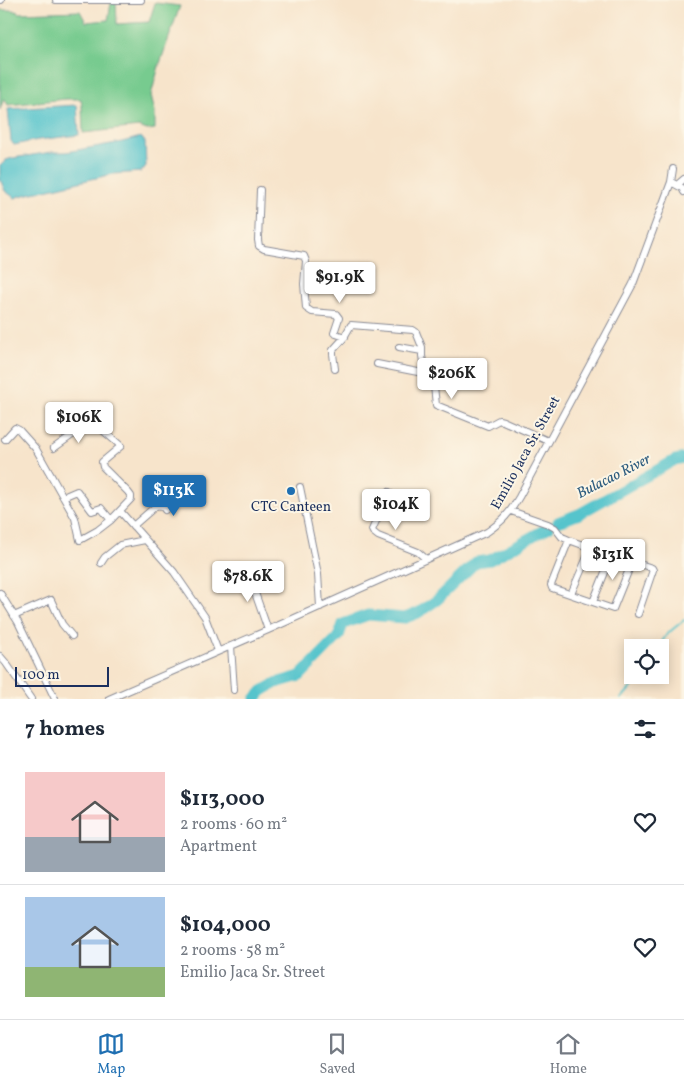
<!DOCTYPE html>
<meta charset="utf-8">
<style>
body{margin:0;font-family:Vollkorn,serif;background:#f2f2f3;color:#1f2937;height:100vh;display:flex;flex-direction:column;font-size:19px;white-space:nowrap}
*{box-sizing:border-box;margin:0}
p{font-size:16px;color:#747a83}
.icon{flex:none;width:28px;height:28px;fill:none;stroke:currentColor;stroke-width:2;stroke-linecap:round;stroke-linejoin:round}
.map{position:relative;height:699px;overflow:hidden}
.panel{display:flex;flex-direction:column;background:#fff;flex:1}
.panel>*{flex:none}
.controls{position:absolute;left:624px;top:639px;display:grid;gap:10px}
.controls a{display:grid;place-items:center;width:45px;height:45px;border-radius:0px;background:#fff;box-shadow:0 2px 12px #0003;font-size:25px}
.scale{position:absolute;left:15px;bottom:12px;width:94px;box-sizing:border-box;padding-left:5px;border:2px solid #1b2f5e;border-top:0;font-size:14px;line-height:18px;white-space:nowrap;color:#1b2f5e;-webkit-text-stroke:4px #fcf5e5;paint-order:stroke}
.price{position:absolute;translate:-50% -42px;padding:0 11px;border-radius:5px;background:#fff;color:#222;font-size:16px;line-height:32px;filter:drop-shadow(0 1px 2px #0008)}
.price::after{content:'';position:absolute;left:50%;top:30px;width:15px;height:11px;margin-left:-8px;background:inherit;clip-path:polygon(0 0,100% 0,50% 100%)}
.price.current{background:#1f6fb2;color:#fff}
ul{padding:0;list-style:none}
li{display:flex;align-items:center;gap:15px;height:125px;padding:0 25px}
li+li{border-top:1px solid #e0e1e3}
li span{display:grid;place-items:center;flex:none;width:140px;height:100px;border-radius:0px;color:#555}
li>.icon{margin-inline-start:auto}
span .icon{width:60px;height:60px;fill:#fffc;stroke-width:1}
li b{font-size:21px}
h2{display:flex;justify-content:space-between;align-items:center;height:60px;padding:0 25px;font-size:21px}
.menu{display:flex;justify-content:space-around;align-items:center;height:70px;border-top:1px solid #e0e1e3;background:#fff;font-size:14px;color:#747a83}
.menu a{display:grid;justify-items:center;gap:2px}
.menu .current{color:#1f6fb2}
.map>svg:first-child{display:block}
</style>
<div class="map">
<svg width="684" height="699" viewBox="0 0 684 699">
<rect width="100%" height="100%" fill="#fcf5e5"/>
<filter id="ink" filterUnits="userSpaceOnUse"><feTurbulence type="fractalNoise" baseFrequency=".02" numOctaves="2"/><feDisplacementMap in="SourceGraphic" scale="10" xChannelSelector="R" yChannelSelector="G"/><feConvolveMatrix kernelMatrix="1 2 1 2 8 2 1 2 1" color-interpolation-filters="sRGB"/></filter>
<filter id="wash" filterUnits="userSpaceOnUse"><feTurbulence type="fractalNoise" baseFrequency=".0096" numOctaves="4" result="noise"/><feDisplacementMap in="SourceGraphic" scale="20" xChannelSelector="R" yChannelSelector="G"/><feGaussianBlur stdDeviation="1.12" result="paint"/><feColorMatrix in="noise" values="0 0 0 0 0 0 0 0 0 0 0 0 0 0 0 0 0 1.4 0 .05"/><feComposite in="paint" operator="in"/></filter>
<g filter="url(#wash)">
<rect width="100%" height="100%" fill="#f7e4cb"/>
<!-- green -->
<path fill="#77cb8f" stroke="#497d76" d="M 116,2 L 117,24 L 149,22 L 155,3 L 180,6 L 159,66 L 151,95 L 155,112 L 155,129 L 147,130 L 139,127 L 83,133 L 82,107 L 81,99 L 66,99 L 8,105 L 4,98 L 0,110 L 0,10 L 13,10 L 20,13 L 80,11 L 86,22 L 108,20 L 111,3 Z"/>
<!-- water -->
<path fill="#57c4cc" stroke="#397a95" d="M 77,105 L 79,135 L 38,140 L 14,145 L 11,141 L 8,109 Z
M 141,137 L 145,142 L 146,166 L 141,172 L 113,174 L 20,196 L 15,198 L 5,191 L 0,179 L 0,166 L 6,160 L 13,158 L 52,152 L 66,152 L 122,142 Z"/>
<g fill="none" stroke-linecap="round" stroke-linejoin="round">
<!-- stream -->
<path stroke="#57c4cc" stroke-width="2" d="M 658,648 L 667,634 L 684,620
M 621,699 L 638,680 L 642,675"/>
<!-- river -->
<path stroke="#57c4cc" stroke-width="11" d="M 558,522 L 579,514 L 675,460 L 684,458
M 255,699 L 262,691 L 276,683 L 300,676 L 339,636 L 343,624 L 368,615 L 405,618 L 418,613 L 437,600 L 476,562 L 490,560 L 549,527"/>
</g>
</g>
<g filter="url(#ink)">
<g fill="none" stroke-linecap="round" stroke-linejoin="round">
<!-- street casing -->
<g stroke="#898a94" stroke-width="8">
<path id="street" d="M 0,0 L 1,0
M 56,0 L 141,0
M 671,182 L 682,188 L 684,192
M 677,185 L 684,179
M 260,190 L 258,240 L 259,246 L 264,249 L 304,256 L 306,261 L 304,284 L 306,308 L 312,312 L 336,314 L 339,318 L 334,333 L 336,334 L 345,337
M 399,347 L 422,351
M 377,364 L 428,374
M 335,369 L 333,354 L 333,350 L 343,339 L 351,325 L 413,330 L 416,332 L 422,347 L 422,356 L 424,367 L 434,386 L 436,405 L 488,426 L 499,420 L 503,421 L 548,441
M 5,439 L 15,428 L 19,430 L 36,449 L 75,518 L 80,540 L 98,530 L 111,520 L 131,499 L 131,496 L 128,492 L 103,467 L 102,462 L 121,446 L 92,421 L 83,410
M 54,448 L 92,421
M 300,487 L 318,574 L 320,607
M 389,492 L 372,530 L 373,532 L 378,536 L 418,552 L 426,559
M 63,497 L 77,491 L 92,511 L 101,508 L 111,520
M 120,511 L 174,572 L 205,617 L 218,651
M 511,511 L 548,524 L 555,528 L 562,537 L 569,540 L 591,548 L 652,568 L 653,570 L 638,614
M 133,526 L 157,505 L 162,506 L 165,510 L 196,481
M 569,540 L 551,585 L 552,588 L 613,609 L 632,562
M 101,563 L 105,557 L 120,545 L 145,540
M 247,570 L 268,630
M 0,593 L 18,622 L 55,699
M 571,594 L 591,548
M 593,602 L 612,555
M 14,616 L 51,600 L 62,624 L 72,636
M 231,646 L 234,690
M 0,656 L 6,663 L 31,699
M 109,699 L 268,630 L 487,532 C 503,521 509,514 519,497 L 633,284 L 671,182 L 673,169"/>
</g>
<!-- street -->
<use href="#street" stroke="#fff" stroke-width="6"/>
</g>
</g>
<!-- markers -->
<circle fill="#1f6fb2" stroke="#fcf5e5" stroke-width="2" cx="291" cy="491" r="5"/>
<g text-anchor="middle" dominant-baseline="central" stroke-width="4" stroke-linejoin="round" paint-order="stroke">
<!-- street labels -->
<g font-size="14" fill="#1b2f5e" stroke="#fcf5e5">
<text transform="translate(526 453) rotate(-61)">Emilio Jaca Sr. Street</text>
</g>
<!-- poi labels -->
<g font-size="14" fill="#1b2f5e" stroke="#fcf5e5">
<text x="291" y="507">CTC Canteen</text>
</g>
<!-- water labels -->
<g font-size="15" font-style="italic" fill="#2d5c7f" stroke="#fcf5e5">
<text transform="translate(614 477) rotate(-27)">Bulacao River</text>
</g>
</g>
</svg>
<div class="controls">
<a><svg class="icon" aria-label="locate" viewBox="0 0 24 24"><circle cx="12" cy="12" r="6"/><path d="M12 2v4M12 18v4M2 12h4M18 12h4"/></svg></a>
</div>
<div class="scale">100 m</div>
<b class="price" style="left:340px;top:304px">$91.9K</b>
<b class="price" style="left:452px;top:400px">$206K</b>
<b class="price" style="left:79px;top:444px">$106K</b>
<b class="price current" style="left:174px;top:517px">$113K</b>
<b class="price" style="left:396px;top:531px">$104K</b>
<b class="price" style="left:613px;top:581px">$131K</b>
<b class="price" style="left:248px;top:603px">$78.6K</b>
</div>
<section class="panel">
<h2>7 homes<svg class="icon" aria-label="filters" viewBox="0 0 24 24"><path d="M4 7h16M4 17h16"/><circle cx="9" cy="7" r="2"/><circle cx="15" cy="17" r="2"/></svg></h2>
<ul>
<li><span style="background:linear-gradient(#f6c9c9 65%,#9aa5b1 0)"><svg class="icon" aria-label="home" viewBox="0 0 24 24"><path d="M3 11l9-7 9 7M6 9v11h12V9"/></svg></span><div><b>$113,000</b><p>2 rooms · 60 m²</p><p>Apartment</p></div><svg class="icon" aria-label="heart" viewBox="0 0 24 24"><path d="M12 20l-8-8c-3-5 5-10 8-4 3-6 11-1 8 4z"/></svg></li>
<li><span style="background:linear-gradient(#a9c7e8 70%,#8fb573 0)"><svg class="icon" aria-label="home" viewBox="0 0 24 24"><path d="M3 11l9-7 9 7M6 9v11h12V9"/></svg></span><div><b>$104,000</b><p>2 rooms · 58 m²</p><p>Emilio Jaca Sr. Street</p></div><svg class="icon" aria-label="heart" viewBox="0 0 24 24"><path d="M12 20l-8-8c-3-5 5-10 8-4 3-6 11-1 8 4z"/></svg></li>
</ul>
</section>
<nav class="menu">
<a class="current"><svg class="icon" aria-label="map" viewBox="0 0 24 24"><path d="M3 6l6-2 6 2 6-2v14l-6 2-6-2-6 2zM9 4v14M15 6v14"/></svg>Map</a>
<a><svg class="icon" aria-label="saved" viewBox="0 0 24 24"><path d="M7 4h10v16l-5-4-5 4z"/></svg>Saved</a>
<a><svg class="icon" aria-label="home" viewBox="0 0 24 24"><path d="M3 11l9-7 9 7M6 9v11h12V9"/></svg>Home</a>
</nav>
